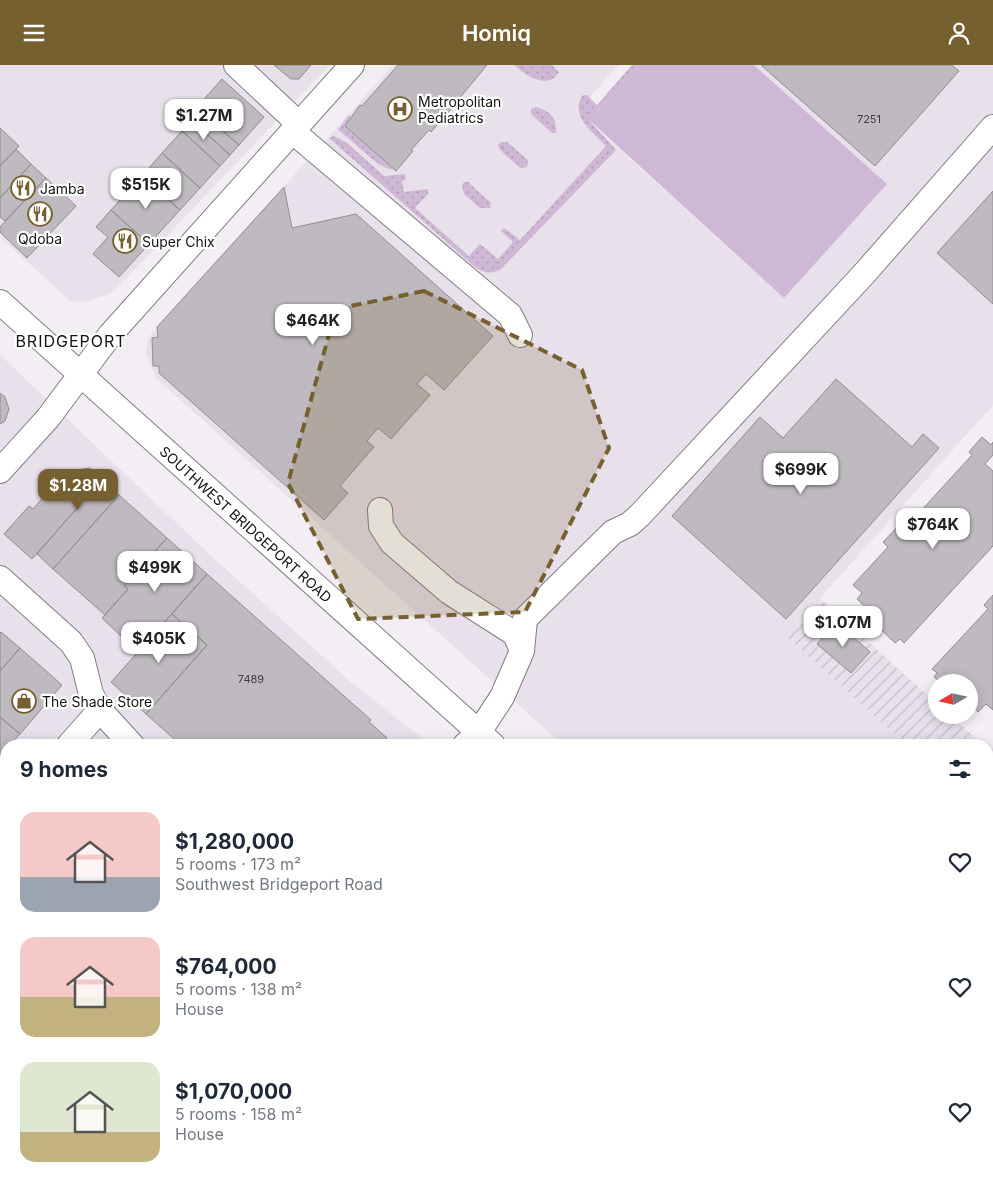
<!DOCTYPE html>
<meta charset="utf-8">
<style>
body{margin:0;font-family:Inter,sans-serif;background:#f6f6f7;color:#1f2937;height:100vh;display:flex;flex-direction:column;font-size:19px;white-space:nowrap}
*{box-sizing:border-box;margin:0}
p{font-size:16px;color:#747a83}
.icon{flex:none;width:28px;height:28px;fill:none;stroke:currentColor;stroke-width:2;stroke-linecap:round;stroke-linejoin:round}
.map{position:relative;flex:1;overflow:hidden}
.panel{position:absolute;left:0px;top:674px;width:994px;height:446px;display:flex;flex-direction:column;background:#fff;border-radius:20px 20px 0 0;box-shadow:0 2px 12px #0003}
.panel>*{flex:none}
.needle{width:32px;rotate:261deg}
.controls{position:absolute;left:928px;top:609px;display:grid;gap:10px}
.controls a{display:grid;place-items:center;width:50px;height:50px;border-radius:50%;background:#fff;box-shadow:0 2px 12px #0003;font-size:25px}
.price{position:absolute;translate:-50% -42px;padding:0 11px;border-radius:10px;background:#fff;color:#222;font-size:16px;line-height:32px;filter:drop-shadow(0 1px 2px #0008)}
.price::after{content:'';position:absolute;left:50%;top:30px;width:15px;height:11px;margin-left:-8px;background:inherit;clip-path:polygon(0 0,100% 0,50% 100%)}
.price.selected{background:#76602f;color:#fff}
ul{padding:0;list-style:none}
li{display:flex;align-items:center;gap:15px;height:125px;padding:0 20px}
li span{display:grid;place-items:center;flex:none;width:140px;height:100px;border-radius:15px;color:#555}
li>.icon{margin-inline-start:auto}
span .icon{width:60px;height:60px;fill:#fffc;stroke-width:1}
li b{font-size:21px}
h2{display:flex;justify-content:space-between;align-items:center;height:60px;padding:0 20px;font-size:21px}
header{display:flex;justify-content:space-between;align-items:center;height:65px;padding:0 20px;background:#76602f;color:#fff;font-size:22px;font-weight:600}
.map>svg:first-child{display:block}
</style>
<header><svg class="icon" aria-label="menu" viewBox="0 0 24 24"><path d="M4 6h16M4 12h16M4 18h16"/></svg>Homiq<svg class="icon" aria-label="person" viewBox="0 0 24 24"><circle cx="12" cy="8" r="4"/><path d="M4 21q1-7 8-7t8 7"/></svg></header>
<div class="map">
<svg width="993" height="1119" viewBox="0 0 993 1119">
<defs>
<pattern id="industrial-furrows" width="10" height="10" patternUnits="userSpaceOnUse" patternTransform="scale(1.25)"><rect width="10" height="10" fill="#e8e0eb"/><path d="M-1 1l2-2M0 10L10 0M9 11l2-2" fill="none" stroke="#c6bfc9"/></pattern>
<pattern id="garden-dots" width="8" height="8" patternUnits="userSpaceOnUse" patternTransform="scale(1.25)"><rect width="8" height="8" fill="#cfb8d5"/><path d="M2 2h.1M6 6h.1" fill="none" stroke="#b19db6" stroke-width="1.8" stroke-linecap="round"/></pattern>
</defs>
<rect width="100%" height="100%" fill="#f2eef3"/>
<!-- built -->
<path fill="#e8e0eb" d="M 0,0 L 330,0 L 118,222 L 107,230 L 85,237 L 70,236 L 0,172 Z
M 393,0 L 619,0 L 577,46 L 784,233 L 887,119 L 754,0 L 993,0 L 993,340 L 786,571 L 907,680 L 563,680 L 155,312 L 146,287 L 148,273 Z
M 0,290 L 209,489 L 352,618 L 431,680 L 6,680 L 6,1114 L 789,1114 L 790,1119 L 0,1119 Z
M 993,683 L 993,1119 L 837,1119 L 836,1114 L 988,1114 L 988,689 Z"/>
<!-- industrial -->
<path fill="url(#industrial-furrows)" d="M 820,533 L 936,638 L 936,650 L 950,650 L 983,680 L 907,680 L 786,571 Z"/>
<!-- green -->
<path fill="#cfb8d5" d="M 641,0 L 754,0 L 887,119 L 784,233 L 589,55 Z"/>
<!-- garden -->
<path fill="url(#garden-dots)" d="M 514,0 L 552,0 L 559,7 C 548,26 525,10 514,0 Z
M 632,0 L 641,0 L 589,55 L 616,85 L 500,205 C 491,209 483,208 475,202 L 329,73 L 334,71 L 347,78 L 384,111 L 405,109 L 406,115 L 402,116 L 404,127 L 428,124 L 428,129 L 415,143 L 469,191 L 480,179 L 498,194 L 513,177 L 501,166 L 504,163 L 520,175 L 606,81 C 594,68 568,50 583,30 L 587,30 L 597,40 Z
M 536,42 C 550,46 557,53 556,68 L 552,68 L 531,49 L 531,44 Z
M 349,50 L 352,53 L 345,61 L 393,104 C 381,107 351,73 338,65 Z
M 501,77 L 507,77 L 528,95 L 527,102 L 520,103 L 500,85 L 498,80 Z
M 464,117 L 468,117 L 491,138 L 490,143 L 480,143 L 464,129 L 462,121 Z"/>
<!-- building -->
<path fill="#bebabf" stroke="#908d91" d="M 274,0 L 311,0 L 299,14 L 291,14 Z
M 398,0 L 487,0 L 458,35 L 456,33 L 450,41 L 452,43 L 431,67 L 429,65 L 411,85 L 413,86 L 396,106 L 345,61 L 360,40 L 362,41 Z
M 761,0 L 952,0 L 959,6 L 875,101 Z
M 222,14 L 264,52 L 239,80 L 196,43 Z
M 196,43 L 239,80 L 230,90 L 188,52 Z
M 188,52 L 230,90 L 220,101 L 178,62 Z
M 0,63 L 19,81 L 0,101 Z
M 182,66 L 220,101 L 200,123 L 162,88 Z
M 16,84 L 31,99 L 0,133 L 0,101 Z
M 162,88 L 200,123 L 180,145 L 142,111 Z
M 31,99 L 46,113 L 5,156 L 0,152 L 0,133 Z
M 142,111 L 180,145 L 149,179 L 111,145 Z
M 46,113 L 76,141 L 27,193 L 0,167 L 0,162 Z
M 284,122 L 292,163 L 356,149 L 493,271 L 444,325 L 426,309 L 417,319 L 430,330 L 391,374 L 378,363 L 367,376 L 374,382 L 340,421 L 348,428 L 324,455 L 159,308 L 159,301 L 153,301 L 152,273 L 158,272 L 157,262 Z
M 993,126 L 993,239 L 937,188 Z
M 111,145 L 149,179 L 119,212 L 93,189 L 108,172 L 96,162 Z
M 836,314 L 912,382 L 923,369 L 939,383 L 786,554 L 672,451 L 760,352 L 783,373 Z
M 0,328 L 5,332 L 9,344 L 5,356 L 0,359 Z
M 982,372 L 991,380 L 993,377 L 993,390 L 985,399 L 993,406 L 993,481 L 904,578 L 900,574 L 895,578 L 872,556 L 876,552 L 857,534 L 862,528 L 853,520 L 888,482 L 883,477 L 902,457 L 907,461 L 972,390 L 969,387 Z
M 90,403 L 90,405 L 98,405 L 98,412 L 119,430 L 53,504 L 37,489 L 78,442 L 54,420 L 56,418 L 56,408 Z
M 54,420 L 78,442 L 32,494 L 4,469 L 29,441 L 33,444 Z
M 119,430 L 167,473 L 124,521 L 128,524 L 105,550 L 53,504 Z
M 167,473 L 207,509 L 143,581 L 126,568 L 122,572 L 102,553 L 128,524 L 124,521 Z
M 207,509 L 371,655 L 369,657 L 387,673 L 380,680 L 181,680 L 146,649 L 207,580 L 172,549 Z
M 993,530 L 993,645 L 986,639 L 978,647 L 969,638 L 969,618 L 941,618 L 934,612 L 937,608 L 932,604 L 988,544 L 984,540 Z
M 172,549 L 207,580 L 146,649 L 111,617 Z
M 836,557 L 870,587 L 851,608 L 817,579 Z
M 1,567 L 20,583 L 0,606 L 0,568 Z
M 20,583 L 62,620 L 20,669 L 0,652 L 0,606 Z
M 0,652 L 20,669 L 10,680 L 6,680 L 6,685 L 0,692 Z
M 988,846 L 993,846 L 993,949 L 988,950 Z
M 988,1039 L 993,1043 L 993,1119 L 938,1119 L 938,1114 L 988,1114 Z
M 87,1114 L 328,1114 L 329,1119 L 88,1119 Z
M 417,1114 L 702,1114 L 702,1119 L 418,1119 Z"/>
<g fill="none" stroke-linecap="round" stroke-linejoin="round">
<!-- minor casing -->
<g stroke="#817e82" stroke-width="26">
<path id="minor" d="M 236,0 L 299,59
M 292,66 L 510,250 L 520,270
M 0,237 L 493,680
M 0,406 L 48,353 L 110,270 L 352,0
M 380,445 L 381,461 L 392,478 L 449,527 L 515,569 L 522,586
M 0,513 L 71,577 L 82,593 L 91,629 L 100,645 L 132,680
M 69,680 L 100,645
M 465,680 L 479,667 L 502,632 L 522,586 L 525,554 L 613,467 L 630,459 L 640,450 L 863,210 L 993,62
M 0,777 L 2,777 L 6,753
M 0,1016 L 6,1015
M 815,1114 L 815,1119"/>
</g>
<!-- minor -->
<use href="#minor" stroke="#fff" stroke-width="24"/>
</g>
<!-- marked area -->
<path fill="#76602f" fill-opacity="0.2" stroke="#76602f" stroke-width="4" stroke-dasharray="10 6" stroke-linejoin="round" d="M 424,226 L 582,305 L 609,383 L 525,547 L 358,554 L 288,418 L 336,244 Z"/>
<!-- icons -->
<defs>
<g id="hospital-ring" transform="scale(1.25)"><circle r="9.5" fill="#fff" stroke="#76602f" stroke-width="1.5"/><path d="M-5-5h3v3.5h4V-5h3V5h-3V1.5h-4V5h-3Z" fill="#76602f"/></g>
<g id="restaurant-ring" transform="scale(1.25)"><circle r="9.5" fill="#fff" stroke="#76602f" stroke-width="1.5"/><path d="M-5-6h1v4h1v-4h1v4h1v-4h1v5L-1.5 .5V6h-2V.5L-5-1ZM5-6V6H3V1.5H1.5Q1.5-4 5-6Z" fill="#76602f"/></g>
<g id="shop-ring" transform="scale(1.25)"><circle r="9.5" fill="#fff" stroke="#76602f" stroke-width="1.5"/><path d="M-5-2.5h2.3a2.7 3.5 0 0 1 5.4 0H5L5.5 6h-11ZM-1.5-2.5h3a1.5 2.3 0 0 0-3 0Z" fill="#76602f"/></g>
</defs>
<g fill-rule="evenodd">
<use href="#hospital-ring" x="400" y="44"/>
<use href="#restaurant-ring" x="23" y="123"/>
<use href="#restaurant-ring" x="40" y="149"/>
<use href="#restaurant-ring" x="125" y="176"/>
<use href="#shop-ring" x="24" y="636"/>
</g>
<g text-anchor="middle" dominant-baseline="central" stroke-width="4.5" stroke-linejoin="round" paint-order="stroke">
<!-- number labels -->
<g font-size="11" fill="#3f3e40">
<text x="869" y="54">7251</text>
<text x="251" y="614">7489</text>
</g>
<!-- poi labels -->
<g font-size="14" fill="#151415" stroke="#fff" text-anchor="start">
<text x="418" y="36">Metropolitan<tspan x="418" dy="16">Pediatrics</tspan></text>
<text x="40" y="123">Jamba</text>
<text x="40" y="173" text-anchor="middle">Qdoba</text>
<text x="142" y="176">Super Chix</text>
<text x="42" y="636">The Shade Store</text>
</g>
<!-- street labels -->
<g font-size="14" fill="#151415" stroke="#fff">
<text transform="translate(246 459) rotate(42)">SOUTHWEST BRIDGEPORT ROAD</text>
</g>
<!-- quarter labels -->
<g font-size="16" letter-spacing="1" fill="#151415" stroke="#fff">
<text x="71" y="276">BRIDGEPORT</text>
</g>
</g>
</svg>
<div class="controls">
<a><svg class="needle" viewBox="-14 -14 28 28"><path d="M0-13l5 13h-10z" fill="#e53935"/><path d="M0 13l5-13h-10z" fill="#747a83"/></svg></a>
</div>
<b class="price" style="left:204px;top:76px">$1.27M</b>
<b class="price" style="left:146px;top:145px">$515K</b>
<b class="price" style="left:313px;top:281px">$464K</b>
<b class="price" style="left:801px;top:430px">$699K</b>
<b class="price selected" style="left:78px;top:446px">$1.28M</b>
<b class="price" style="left:933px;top:485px">$764K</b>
<b class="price" style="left:155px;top:528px">$499K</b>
<b class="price" style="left:843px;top:583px">$1.07M</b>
<b class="price" style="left:159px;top:599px">$405K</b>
<section class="panel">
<h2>9 homes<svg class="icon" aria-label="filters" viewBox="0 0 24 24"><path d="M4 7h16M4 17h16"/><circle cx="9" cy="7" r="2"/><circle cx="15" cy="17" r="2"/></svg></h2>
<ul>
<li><span style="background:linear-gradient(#f6c9c9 65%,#9aa5b1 0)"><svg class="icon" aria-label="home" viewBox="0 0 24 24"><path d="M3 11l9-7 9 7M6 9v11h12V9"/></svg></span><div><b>$1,280,000</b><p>5 rooms · 173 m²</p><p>Southwest Bridgeport Road</p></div><svg class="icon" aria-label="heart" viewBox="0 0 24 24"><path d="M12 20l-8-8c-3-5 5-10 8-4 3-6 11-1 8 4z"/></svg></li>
<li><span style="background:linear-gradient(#f6c9c9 60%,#c2b280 0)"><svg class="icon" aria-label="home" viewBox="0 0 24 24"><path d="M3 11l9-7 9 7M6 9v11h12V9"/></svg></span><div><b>$764,000</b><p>5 rooms · 138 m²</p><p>House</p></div><svg class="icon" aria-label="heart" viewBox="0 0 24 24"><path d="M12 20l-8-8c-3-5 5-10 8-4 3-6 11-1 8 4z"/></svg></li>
<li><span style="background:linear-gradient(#dfe7d0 70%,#c2b280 0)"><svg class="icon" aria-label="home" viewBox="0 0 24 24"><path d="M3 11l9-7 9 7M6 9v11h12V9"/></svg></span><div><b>$1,070,000</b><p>5 rooms · 158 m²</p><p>House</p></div><svg class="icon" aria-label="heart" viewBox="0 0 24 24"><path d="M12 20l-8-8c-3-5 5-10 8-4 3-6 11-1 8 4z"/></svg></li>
</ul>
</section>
</div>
